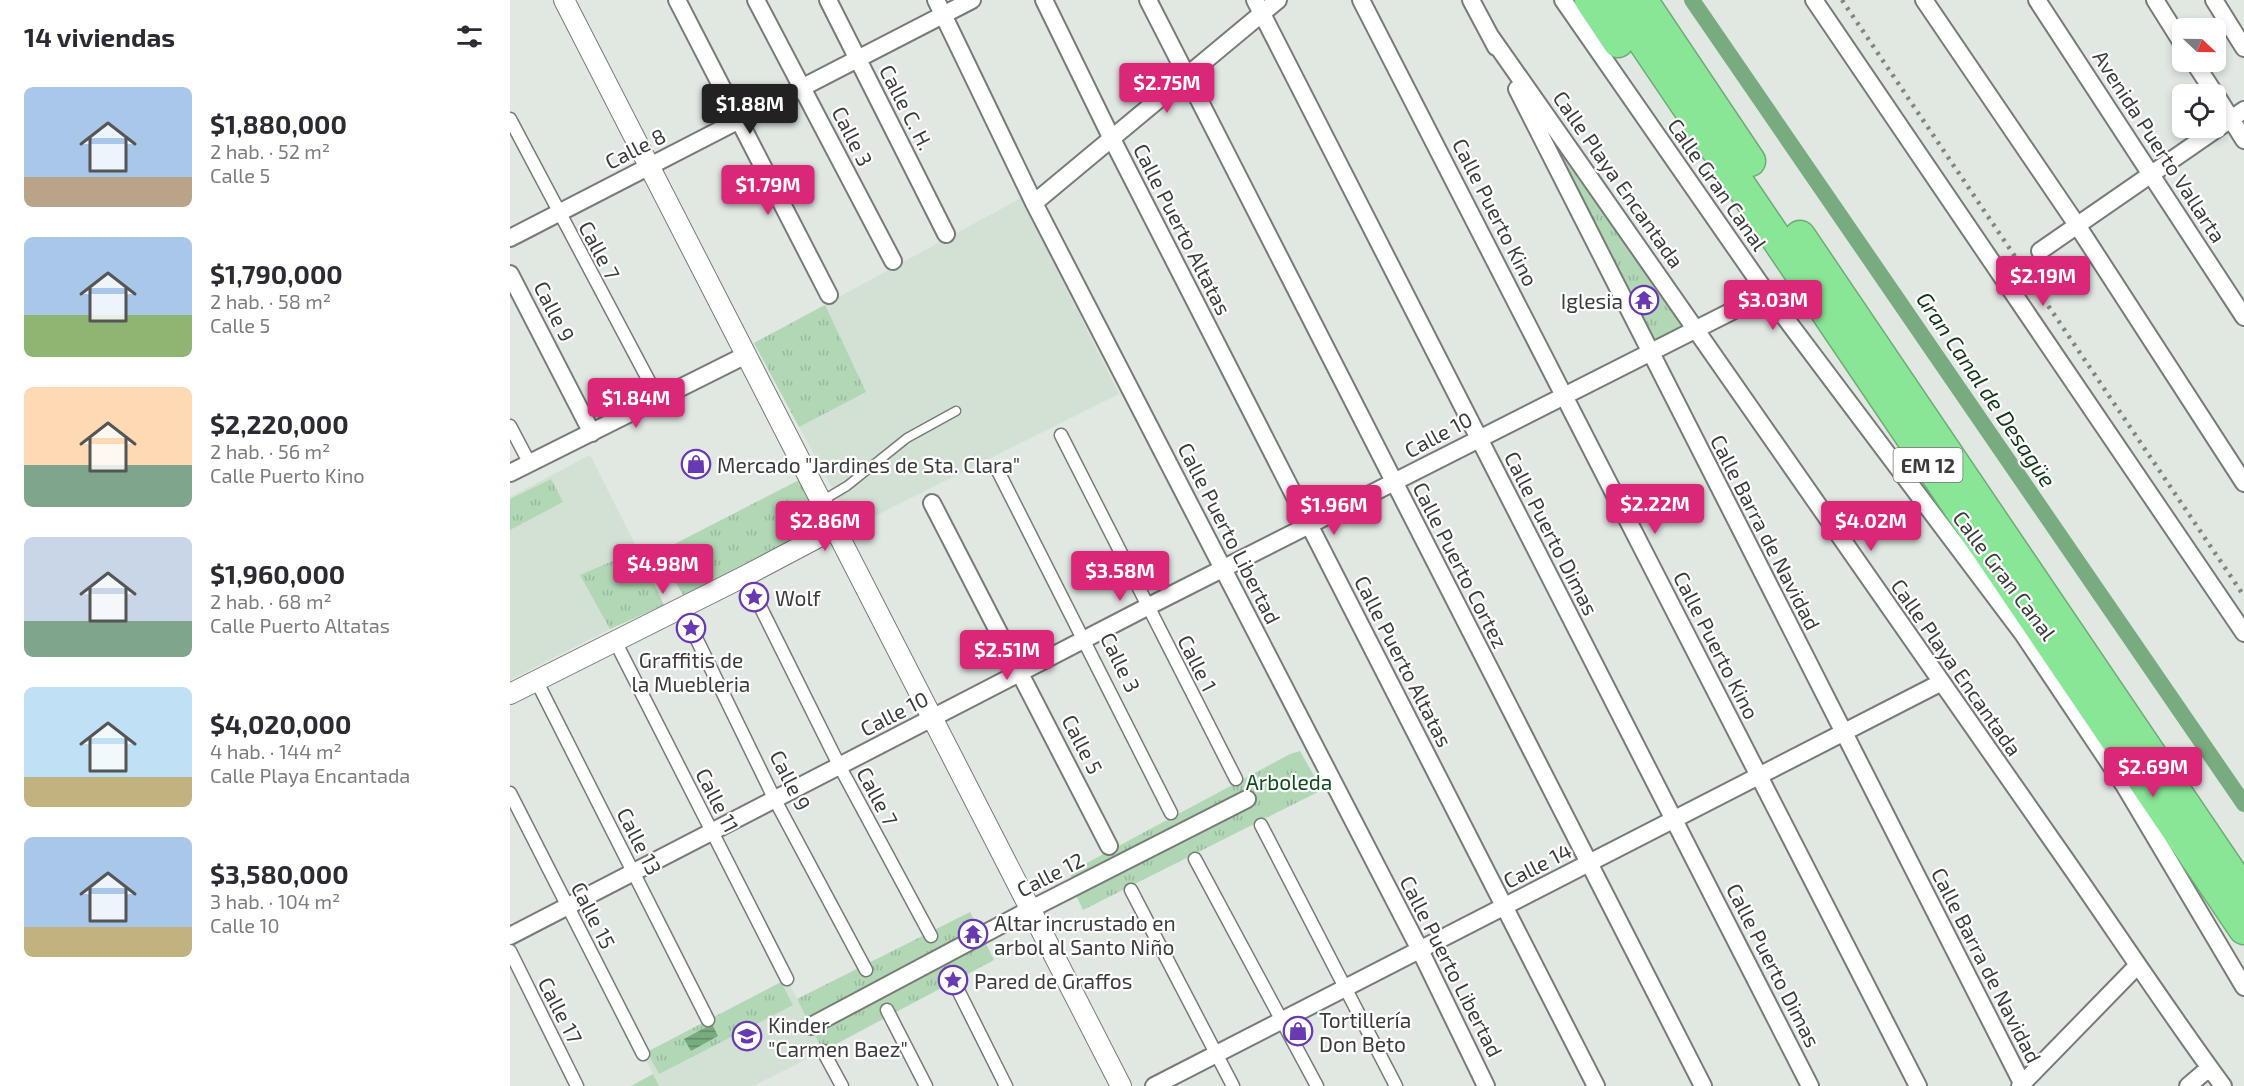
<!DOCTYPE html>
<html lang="es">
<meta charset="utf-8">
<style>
body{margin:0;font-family:"Exo 2",sans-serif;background:#f7f7f7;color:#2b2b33;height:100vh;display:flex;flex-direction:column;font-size:22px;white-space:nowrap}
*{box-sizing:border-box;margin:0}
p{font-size:20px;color:#7c7c81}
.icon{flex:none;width:33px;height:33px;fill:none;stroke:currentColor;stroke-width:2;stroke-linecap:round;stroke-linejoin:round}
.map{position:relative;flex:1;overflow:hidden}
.sheet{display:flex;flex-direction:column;background:#fff;width:510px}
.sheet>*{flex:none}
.needle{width:39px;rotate:112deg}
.tools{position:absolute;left:1662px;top:18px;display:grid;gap:12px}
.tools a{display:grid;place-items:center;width:54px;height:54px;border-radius:9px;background:#fff;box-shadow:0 3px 9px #0003;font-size:30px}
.price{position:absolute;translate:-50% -51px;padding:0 14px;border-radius:6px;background:#db2777;color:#fff;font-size:20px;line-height:39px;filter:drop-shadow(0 2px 3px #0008)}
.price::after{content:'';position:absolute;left:50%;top:36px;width:18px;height:14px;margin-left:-9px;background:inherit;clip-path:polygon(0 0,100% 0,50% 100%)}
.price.active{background:#222;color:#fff}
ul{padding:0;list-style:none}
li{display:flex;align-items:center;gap:18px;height:150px;padding:0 24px}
li span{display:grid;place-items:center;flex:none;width:168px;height:120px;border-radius:9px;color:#555}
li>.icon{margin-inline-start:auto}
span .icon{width:72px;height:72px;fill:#fffc;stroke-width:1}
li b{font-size:26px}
h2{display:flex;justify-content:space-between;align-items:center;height:72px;padding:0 24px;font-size:26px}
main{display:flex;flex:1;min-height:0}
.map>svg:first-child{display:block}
</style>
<main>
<section class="sheet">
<h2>14 viviendas<svg class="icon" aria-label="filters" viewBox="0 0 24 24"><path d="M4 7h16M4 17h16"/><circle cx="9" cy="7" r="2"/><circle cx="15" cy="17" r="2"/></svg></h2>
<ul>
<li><span style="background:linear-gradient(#a9c7e8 75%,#b9a48a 0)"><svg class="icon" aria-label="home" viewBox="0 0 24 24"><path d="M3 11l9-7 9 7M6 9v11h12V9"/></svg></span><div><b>$1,880,000</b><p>2 hab. · 52 m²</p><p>Calle 5</p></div></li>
<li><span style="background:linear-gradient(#a9c7e8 65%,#8fb573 0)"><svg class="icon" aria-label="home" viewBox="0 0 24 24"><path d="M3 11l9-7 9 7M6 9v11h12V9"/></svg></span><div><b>$1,790,000</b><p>2 hab. · 58 m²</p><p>Calle 5</p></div></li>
<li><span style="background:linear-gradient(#ffd9b3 65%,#7fa58c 0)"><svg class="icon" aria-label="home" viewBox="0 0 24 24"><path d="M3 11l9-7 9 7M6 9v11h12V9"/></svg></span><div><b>$2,220,000</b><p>2 hab. · 56 m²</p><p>Calle Puerto Kino</p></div></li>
<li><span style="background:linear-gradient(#c9d6e8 70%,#7fa58c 0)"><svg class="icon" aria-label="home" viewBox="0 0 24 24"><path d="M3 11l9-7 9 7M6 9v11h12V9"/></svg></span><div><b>$1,960,000</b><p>2 hab. · 68 m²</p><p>Calle Puerto Altatas</p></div></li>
<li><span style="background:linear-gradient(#bfe0f5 75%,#c2b280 0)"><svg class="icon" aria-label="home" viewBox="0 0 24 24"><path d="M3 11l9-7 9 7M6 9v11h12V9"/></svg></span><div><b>$4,020,000</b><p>4 hab. · 144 m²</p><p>Calle Playa Encantada</p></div></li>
<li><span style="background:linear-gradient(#a9c7e8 75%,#c2b280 0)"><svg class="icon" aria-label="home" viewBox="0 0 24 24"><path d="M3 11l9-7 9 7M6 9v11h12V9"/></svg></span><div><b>$3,580,000</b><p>3 hab. · 104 m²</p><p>Calle 10</p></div></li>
</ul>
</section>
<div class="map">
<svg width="1734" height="1086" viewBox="0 0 1734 1086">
<defs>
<pattern id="park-tufts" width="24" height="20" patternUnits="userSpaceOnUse" patternTransform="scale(1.5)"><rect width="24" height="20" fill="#b1d7b5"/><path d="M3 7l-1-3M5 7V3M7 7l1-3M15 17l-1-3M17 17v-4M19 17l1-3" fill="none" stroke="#99b99d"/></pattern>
<pattern id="water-rules" width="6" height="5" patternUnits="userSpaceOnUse" patternTransform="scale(1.5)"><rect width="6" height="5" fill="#78ab7e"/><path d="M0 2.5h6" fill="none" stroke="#648c68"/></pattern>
</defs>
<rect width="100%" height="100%" fill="#e1e8e2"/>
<!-- built -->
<path fill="#d3e0d4" d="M 511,198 L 609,394 L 343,527 L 244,343 Z
M 80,455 L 128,550 L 149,604 L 0,680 L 0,497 Z
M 277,979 L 313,1051 L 243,1086 L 149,1086 L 133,1054 Z"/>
<!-- park -->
<path fill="url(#park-tufts)" d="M 1044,134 L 1182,330 L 1143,348 L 1035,139 Z
M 315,305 L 356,392 L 289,427 L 244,343 Z
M 41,479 L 53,502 L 0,530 L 0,499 Z
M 291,479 L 321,535 L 179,606 L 149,552 Z
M 128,550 L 154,605 L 100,629 L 70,575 Z
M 790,751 L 812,790 L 573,910 L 564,891 L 560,872 L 780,754 Z
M 460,912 L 484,960 L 313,1051 L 287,999 Z
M 271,982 L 283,1005 L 149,1074 L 137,1052 Z
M 143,1074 L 149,1086 L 121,1086 Z"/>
<!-- water -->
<path fill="url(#water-rules)" d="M 202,1024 L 208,1036 L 181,1051 L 174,1039 Z"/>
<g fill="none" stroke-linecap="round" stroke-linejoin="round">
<!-- canal -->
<path stroke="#78ab7e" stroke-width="16" d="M 1182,0 L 1734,804"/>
<!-- service casing -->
<g stroke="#777c77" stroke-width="11">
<path id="service" d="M 310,502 L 337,486 L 397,438 L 446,411"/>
</g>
<!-- pedestrian casing -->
<g stroke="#777c77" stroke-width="15">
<path id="pedestrian" d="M 0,119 L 148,398
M 0,426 L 20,464
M 551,435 L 726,779
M 487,469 L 661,813
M 235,576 L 330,767 L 421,936
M 171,607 L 265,800 L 356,970
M 104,639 L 277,979
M 26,680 L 198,1020
M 0,793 L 133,1054
M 751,825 L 886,1086
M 685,859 L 807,1086
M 621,890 L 723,1086
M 0,951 L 67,1086
M 442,978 L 496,1086
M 377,1010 L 416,1086
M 313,1051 L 332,1086"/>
</g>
<!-- minor casing -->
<g stroke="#777c77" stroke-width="20">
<path id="minor" d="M 167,0 L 319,295
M 246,0 L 383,261
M 318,0 L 436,234
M 426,0 L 524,203 L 909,948 L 976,1086
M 534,0 L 601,137 L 1086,1086
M 638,0 L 1193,1086
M 745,0 L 1300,1086
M 851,0 C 1039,361 1220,725 1408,1086
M 961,0 L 986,47
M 1053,0 L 1258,295 L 1513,634 L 1614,785 L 1734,987
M 1304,0 L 1734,633
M 1414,0 L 1567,225 L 1734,483
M 1527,0 L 1734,317
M 1645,0 L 1672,43
M 1704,0 L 1734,48
M 981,37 C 1170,305 1355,576 1544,843 C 1601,924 1654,1006 1713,1086
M 1684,62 L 1705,94
M 1007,89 L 1512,1083
M 1706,95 L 1734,140
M 524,203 L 768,0
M 0,238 L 462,0
M 1530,251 L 1734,110
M 0,274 L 82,433
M 0,473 L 236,355
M 422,503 L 599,846
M 0,936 L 637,607 L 1238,303
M 301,1026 L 519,910 L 737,799
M 644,1086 L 1430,683
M 1510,1086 L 1626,967
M 1678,1086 L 1699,1068"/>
</g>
<!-- tertiary casing -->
<g stroke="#777c77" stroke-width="22">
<path id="tertiary" d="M 54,0 L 611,1086
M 0,694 L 235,576 L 324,529"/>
</g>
<!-- motorway casing -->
<g stroke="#6eab77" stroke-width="33">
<path id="motorway" d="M 1080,0 L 1108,42
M 1105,0 L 1734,929
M 1132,0 L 1240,161
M 1290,236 L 1734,892"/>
</g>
<!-- service -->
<use href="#service" stroke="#fff" stroke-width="8"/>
<!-- pedestrian -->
<use href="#pedestrian" stroke="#fff" stroke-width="12"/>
<!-- minor -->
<use href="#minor" stroke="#fff" stroke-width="16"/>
<!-- tertiary -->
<use href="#tertiary" stroke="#fff" stroke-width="20"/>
<!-- motorway -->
<use href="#motorway" stroke="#8ae697" stroke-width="30"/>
<!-- rail -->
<path stroke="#828682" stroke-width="4.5" stroke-dasharray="3 6" stroke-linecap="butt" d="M 1332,0 L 1734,596"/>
</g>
<!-- icons -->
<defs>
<g id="temple-ring" transform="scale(1.5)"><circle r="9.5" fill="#fff" stroke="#683ab1" stroke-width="1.5"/><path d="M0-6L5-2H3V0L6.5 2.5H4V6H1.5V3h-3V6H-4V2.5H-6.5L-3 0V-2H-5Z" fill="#683ab1"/></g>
<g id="shop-ring" transform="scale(1.5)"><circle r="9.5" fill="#fff" stroke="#683ab1" stroke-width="1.5"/><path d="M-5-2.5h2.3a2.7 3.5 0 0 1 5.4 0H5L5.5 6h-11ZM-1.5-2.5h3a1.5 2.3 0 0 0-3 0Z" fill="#683ab1"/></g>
<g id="sight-ring" transform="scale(1.5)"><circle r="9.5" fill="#fff" stroke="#683ab1" stroke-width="1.5"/><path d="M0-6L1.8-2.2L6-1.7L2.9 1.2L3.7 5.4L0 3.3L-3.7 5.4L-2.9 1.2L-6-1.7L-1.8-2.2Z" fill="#683ab1"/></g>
<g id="school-ring" transform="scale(1.5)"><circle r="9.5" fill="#fff" stroke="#683ab1" stroke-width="1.5"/><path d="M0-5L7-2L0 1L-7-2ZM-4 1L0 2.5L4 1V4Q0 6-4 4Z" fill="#683ab1"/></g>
</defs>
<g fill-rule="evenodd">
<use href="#temple-ring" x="1134" y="300"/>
<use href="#shop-ring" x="186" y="464"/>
<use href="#sight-ring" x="244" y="597"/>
<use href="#sight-ring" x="181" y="628"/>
<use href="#temple-ring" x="463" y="934"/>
<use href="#sight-ring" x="443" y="980"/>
<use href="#shop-ring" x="788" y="1031"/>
<use href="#school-ring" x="237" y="1036"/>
</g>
<g text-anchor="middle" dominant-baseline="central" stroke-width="4.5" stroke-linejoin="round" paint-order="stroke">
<!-- shield labels -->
<rect fill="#fff" stroke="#767776" stroke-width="1.5" x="1383.5" y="448" width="69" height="34" rx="4.5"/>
<g font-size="20" font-weight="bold" fill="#3b3d3b">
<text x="1418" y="465">EM 12</text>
</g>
<!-- street labels -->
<g font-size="21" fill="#3b3d3b" stroke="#fff">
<text transform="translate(397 107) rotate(63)">Calle C. H.</text>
<text transform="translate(343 136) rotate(63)">Calle 3</text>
<text transform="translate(1650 146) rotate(57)">Avenida Puerto Vallarta</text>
<text transform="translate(125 148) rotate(-27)">Calle 8</text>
<text transform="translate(1109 179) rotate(55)">Calle Playa Encantada</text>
<text transform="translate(1208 184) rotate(55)">Calle Gran Canal</text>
<text transform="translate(986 212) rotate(63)">Calle Puerto Kino</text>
<text transform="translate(673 229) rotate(63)">Calle Puerto Altatas</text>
<text transform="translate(90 250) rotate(62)">Calle 7</text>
<text transform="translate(45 311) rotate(63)">Calle 9</text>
<text transform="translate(928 434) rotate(-28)">Calle 10</text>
<text transform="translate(1256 532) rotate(63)">Calle Barra de Navidad</text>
<text transform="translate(720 533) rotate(63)">Calle Puerto Libertad</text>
<text transform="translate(1042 533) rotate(63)">Calle Puerto Dimas</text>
<text transform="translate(951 565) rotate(63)">Calle Puerto Cortez</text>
<text transform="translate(1495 575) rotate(53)">Calle Gran Canal</text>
<text transform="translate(1207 645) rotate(63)">Calle Puerto Kino</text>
<text transform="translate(894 661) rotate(63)">Calle Puerto Altatas</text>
<text transform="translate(611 662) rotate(64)">Calle 3</text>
<text transform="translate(688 663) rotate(63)">Calle 1</text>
<text transform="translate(1447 667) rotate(55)">Calle Playa Encantada</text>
<text transform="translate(384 713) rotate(-27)">Calle 10</text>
<text transform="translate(573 744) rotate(63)">Calle 5</text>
<text transform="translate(281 780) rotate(63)">Calle 9</text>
<text transform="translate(368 796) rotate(62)">Calle 7</text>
<text transform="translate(208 800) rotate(63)">Calle 11</text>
<text transform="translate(130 841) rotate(63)">Calle 13</text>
<text transform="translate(1027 865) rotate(-27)">Calle 14</text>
<text transform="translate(540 874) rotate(-27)">Calle 12</text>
<text transform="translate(84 915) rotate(63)">Calle 15</text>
<text transform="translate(1264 965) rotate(63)">Calle Puerto Dimas</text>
<text transform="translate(1477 965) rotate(63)">Calle Barra de Navidad</text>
<text transform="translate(942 966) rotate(63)">Calle Puerto Libertad</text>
<text transform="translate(51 1010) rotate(63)">Calle 17</text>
</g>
<!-- poi labels -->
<g font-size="21" fill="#3b3d3b" stroke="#fff" text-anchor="start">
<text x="1113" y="300" text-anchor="end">Iglesia</text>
<text x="207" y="464">Mercado "Jardines de Sta. Clara"</text>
<text x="265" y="597">Wolf</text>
<text x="181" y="659" text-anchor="middle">Graffitis de<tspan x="181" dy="24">la Muebleria</tspan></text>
<text x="484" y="922">Altar incrustado en<tspan x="484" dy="24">arbol al Santo Niño</tspan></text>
<text x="464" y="980">Pared de Graffos</text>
<text x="809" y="1019">Tortillería<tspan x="809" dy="24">Don Beto</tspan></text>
<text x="258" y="1024">Kinder<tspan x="258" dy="24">"Carmen Baez"</tspan></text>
</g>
<!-- park labels -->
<g font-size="21" fill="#124a1f" stroke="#fff">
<text x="779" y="781">Arboleda</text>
</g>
<!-- water labels -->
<g font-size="22" font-style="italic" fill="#113718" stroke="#fff">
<text transform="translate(1477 389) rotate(56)">Gran Canal de Desagüe</text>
</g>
</g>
</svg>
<div class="tools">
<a><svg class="needle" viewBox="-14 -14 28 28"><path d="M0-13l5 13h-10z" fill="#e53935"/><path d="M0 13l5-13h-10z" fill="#7c7c81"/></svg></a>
<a><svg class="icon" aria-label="locate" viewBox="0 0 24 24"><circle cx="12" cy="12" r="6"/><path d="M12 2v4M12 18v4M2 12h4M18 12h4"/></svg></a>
</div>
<b class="price" style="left:657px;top:114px">$2.75M</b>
<b class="price active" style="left:240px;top:135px">$1.88M</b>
<b class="price" style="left:258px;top:216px">$1.79M</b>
<b class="price" style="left:1533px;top:307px">$2.19M</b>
<b class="price" style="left:1263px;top:331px">$3.03M</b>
<b class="price" style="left:126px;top:429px">$1.84M</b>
<b class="price" style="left:1145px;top:535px">$2.22M</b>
<b class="price" style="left:824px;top:536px">$1.96M</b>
<b class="price" style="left:315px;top:552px">$2.86M</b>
<b class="price" style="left:1361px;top:552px">$4.02M</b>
<b class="price" style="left:153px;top:595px">$4.98M</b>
<b class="price" style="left:610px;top:602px">$3.58M</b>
<b class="price" style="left:497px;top:681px">$2.51M</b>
<b class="price" style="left:1643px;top:798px">$2.69M</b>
</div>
</main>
